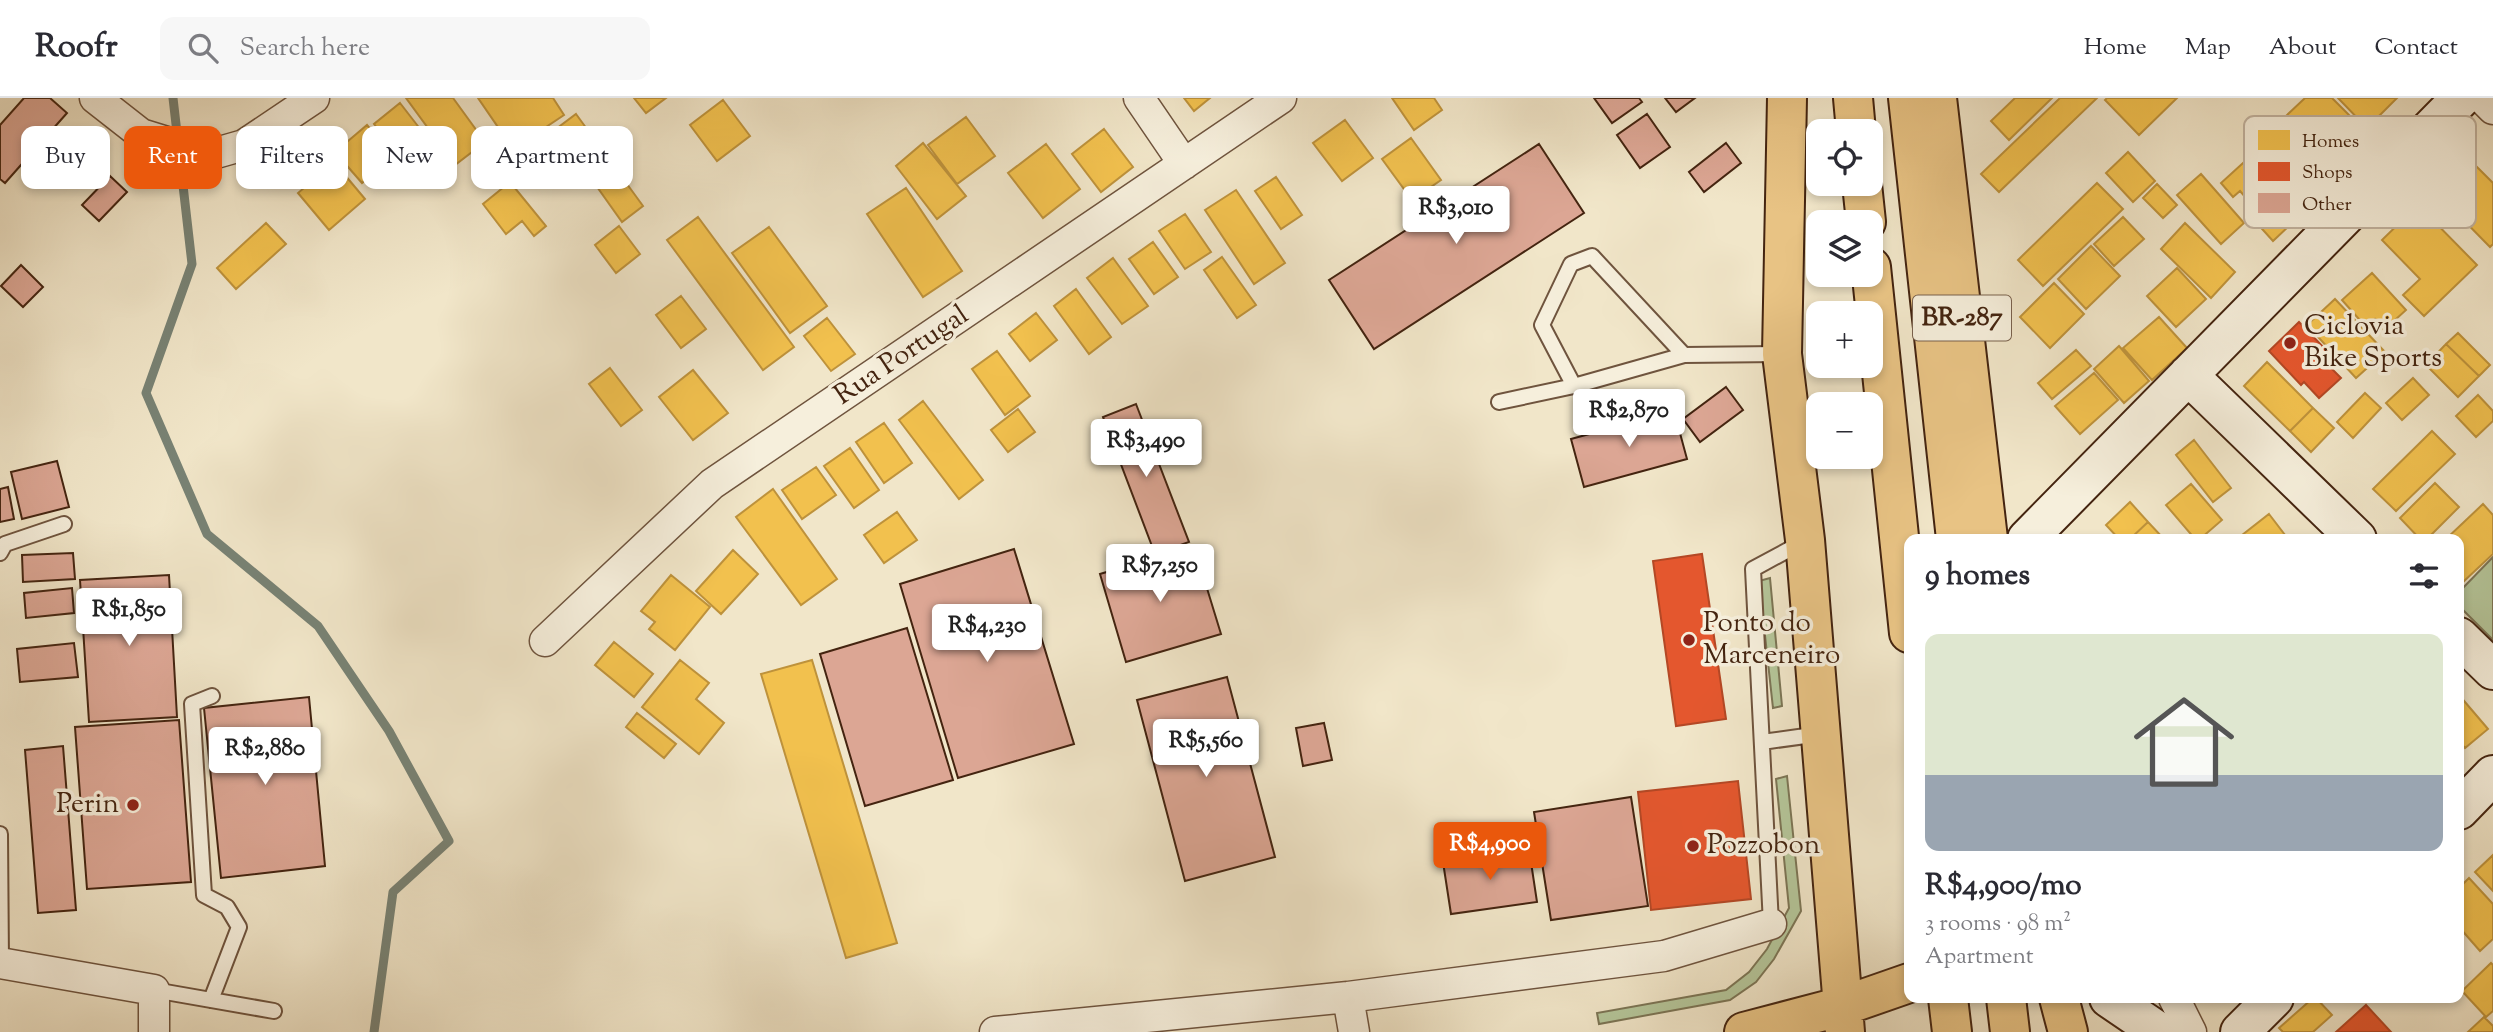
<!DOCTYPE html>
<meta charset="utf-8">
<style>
body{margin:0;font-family:"Sorts Mill Goudy",serif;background:#f7f7f7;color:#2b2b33;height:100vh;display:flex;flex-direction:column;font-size:26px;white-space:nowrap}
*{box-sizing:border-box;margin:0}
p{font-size:23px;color:#7c7c81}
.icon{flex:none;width:38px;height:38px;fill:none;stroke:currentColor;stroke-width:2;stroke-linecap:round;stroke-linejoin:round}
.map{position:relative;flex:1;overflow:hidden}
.details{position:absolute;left:1904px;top:436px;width:560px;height:469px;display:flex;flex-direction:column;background:#fff;border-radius:14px;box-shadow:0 4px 10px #0003}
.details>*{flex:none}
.guide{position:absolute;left:21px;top:28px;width:665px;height:63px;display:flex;gap:14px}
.buttons{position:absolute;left:1806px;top:21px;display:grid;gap:14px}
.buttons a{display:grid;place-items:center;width:77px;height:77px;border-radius:14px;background:#fff;box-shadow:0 4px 10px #0003;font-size:35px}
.price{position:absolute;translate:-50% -60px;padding:0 16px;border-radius:7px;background:#fff;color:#222;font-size:23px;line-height:46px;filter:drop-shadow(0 2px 4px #0008)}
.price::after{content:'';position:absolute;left:50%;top:42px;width:21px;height:16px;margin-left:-10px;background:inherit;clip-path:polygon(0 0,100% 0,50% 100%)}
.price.current{background:#ea580c;color:#fff}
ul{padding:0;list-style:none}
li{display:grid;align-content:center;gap:14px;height:371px;padding:0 21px}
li+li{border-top:2px solid #e1e1e2}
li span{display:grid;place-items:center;height:217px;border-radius:14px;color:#555}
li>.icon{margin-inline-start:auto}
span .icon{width:126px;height:126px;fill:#fffc;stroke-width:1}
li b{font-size:30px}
h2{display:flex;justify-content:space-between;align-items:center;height:84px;padding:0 21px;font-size:30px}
.chip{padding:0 24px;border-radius:14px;background:#fff;box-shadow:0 4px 10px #0003;font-size:24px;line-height:63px}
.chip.current{background:#ea580c;color:#fff}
header{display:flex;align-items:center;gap:42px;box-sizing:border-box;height:98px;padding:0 35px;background:#fff;border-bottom:2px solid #e1e1e2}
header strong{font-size:33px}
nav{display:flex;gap:38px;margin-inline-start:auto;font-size:24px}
.search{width:490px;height:63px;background:#f7f7f7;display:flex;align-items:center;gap:18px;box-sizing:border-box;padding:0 24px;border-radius:14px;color:#7c7c81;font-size:26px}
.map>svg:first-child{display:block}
</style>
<header>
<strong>Roofr</strong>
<div class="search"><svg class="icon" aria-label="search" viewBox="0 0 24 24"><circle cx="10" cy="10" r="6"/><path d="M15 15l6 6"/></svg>Search here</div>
<nav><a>Home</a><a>Map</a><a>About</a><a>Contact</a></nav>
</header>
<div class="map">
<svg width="2493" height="934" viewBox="0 0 2493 934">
<rect width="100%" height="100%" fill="#f1e6c9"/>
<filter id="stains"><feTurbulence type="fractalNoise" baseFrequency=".00286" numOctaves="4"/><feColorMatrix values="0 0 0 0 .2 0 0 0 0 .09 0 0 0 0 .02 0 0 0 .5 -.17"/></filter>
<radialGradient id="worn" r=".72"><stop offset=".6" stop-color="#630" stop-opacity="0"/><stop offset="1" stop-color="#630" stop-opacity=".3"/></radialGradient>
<!-- green -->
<path fill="#b5c69a" stroke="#7c7555" stroke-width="2" d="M 2493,459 L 2493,542 L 2459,508 L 2459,494 Z
M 1770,480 L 1782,608 L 1773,610 L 1759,483 Z
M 1787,678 L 1801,813 L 1774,861 L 1756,884 L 1730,902 L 1599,926 L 1597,915 L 1726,892 L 1749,874 L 1767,851 L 1789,810 L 1776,681 Z"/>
<!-- homes -->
<path fill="#f2c14e" stroke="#be923b" stroke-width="2" d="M 406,0 L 453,0 L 485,44 L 455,67 Z
M 478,0 L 553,0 L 564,17 L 513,51 Z
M 634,0 L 666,0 L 646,15 Z
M 1184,0 L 1210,0 L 1194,13 Z
M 1392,0 L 1434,0 L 1442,12 L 1414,32 Z
M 2015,0 L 2052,0 L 2009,42 L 1991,23 Z
M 2060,0 L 2097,0 L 1999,94 L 1981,76 Z
M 2107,0 L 2177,0 L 2139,37 L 2105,2 Z
M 2305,0 L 2332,0 L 2368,36 L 2336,67 L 2287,17 Z
M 2338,0 L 2397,0 L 2367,30 Z
M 723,2 L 750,38 L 717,63 L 690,27 Z
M 400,5 L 424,36 L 398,56 L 374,26 Z
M 576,16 L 643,108 L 622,124 L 556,31 Z
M 966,19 L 995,58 L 957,86 L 928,47 Z
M 1345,22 L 1373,60 L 1342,83 L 1313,45 Z
M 367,27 L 394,59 L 362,85 L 335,54 Z
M 1104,31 L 1133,69 L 1101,94 L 1072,56 Z
M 1411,40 L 1441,82 L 1412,102 L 1382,61 Z
M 923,45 L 966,98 L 937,121 L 896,68 Z
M 1046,46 L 1080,91 L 1043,120 L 1008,75 Z
M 2128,54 L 2155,83 L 2133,104 L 2106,75 Z
M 2253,56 L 2305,113 L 2273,143 L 2254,122 L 2260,116 L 2240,93 L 2233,99 L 2221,85 Z
M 2470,62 L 2493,85 L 2493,146 L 2490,149 L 2437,95 Z
M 334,64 L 365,101 L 329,132 L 298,95 Z
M 2201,76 L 2244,125 L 2221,146 L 2177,97 Z
M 1276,79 L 1302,117 L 1281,131 L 1255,93 Z
M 510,84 L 546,128 L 534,138 L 522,123 L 506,136 L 483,106 Z
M 2097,85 L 2123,111 L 2043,188 L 2018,162 Z
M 2157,86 L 2177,107 L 2163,120 L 2143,100 Z
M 906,90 L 962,173 L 923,199 L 867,116 Z
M 1236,92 L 1285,165 L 1254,186 L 1205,112 Z
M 2418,107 L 2477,167 L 2424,218 L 2403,197 L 2420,181 L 2382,142 Z
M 1185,116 L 1211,154 L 1185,171 L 1159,133 Z
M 698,119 L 794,249 L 763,272 L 667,142 Z
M 2123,119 L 2144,141 L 2114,168 L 2094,146 Z
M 266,125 L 286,146 L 236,191 L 217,170 Z
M 2185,125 L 2235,174 L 2211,200 L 2161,151 Z
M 619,128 L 640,156 L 616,175 L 595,147 Z
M 769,129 L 827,208 L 790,235 L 732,155 Z
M 1153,144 L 1178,179 L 1154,196 L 1129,161 Z
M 2091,148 L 2120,178 L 2086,211 L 2058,181 Z
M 1222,159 L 1256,207 L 1237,220 L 1204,172 Z
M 1113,160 L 1148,208 L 1122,226 L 1087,180 Z
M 2177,170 L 2206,201 L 2176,229 L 2147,198 Z
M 2372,175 L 2406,212 L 2384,232 L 2375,221 L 2366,229 L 2342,202 Z
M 2054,185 L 2084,216 L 2050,250 L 2020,219 Z
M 1076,191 L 1111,239 L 1089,256 L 1054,208 Z
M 681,198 L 706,231 L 681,250 L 656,217 Z
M 2335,201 L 2385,254 L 2356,280 L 2307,227 Z
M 1036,215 L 1057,242 L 1030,263 L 1009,236 Z
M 2159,219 L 2187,250 L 2152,282 L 2123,250 Z
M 827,220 L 855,256 L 831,273 L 804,238 Z
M 2458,235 L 2490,267 L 2479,278 L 2446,246 Z
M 2446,246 L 2479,278 L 2458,299 L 2426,267 Z
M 2119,248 L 2149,283 L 2124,305 L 2094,271 Z
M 2076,252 L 2091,268 L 2052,301 L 2038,285 Z
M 997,253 L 1030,298 L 1005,317 L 972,271 Z
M 2267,264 L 2313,310 L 2290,333 L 2244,288 Z
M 610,270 L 642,312 L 621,328 L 589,286 Z
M 693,272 L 728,315 L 693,342 L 659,299 Z
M 2094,275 L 2118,302 L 2080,336 L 2055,308 Z
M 2413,280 L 2429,297 L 2402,322 L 2386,305 Z
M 2365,295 L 2381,310 L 2353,340 L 2337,324 Z
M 2478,297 L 2493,313 L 2493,323 L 2476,339 L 2456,318 Z
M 923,303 L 983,382 L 959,401 L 899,322 Z
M 2313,310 L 2334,330 L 2311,354 L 2290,333 Z
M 1018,311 L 1035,334 L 1008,354 L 991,332 Z
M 884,325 L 912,365 L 884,385 L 856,344 Z
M 2432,333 L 2455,356 L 2396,413 L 2373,391 Z
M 2194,342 L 2231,390 L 2213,404 L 2176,357 Z
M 850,350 L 879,392 L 854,410 L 824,368 Z
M 816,369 L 836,397 L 802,421 L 782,392 Z
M 2435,385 L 2459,409 L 2427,441 L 2420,441 L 2400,420 Z
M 2191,386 L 2222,422 L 2200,441 L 2195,441 L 2166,407 Z
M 773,391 L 837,481 L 801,507 L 736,419 Z
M 2130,404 L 2148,424 L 2130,441 L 2119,441 L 2106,427 Z
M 2483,406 L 2493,417 L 2493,456 L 2463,484 L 2459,480 L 2459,441 L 2446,441 Z
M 897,414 L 917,442 L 884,465 L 864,437 Z
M 2269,416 L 2288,441 L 2237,441 Z
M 2148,424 L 2164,441 L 2130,441 Z
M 733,452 L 758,476 L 721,516 L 696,493 Z
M 671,477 L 710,509 L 675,552 L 649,531 L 655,524 L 641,513 Z
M 614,544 L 653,576 L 634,599 L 595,567 Z
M 680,562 L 709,585 L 696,601 L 724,625 L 699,656 L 642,609 Z
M 812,562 L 897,845 L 846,860 L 761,576 Z
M 2459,597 L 2488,631 L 2465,650 L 2459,643 Z
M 637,615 L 676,646 L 664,660 L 626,629 Z
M 2493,757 L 2493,793 L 2475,774 Z
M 2469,780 L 2493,806 L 2493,841 L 2480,853 L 2459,829 L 2459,790 Z
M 2491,865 L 2493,867 L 2493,913 L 2486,919 L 2462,893 Z
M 2313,900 L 2316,900 L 2332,917 L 2313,934 L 2283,934 L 2279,930 Z
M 2484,919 L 2493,928 L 2493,934 L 2468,934 Z"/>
<!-- shops -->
<path fill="#e4572e" stroke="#b44825" stroke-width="2" d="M 2299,224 L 2330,256 L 2324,263 L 2341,280 L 2319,300 L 2304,284 L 2301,287 L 2269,253 Z
M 1702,456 L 1726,621 L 1676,628 L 1653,463 Z
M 1738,683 L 1751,801 L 1651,812 L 1638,694 Z
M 2366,907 L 2391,934 L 2336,934 Z"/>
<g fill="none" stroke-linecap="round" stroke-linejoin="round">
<!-- stream -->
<path stroke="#788274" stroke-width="9" d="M 173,0 L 192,166 L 146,295 L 207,436 L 318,528 L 389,633 L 449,743 L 393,794 L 374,934"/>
</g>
<!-- building -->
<path fill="#dca694" stroke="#442410" stroke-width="2" d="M 24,0 L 50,0 L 67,15 L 5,85 L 0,81 L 0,27 Z
M 1594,0 L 1639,0 L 1642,4 L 1612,25 Z
M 1665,0 L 1695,0 L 1676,14 Z
M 1647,16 L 1670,49 L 1640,70 L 1617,37 Z
M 1726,45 L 1741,65 L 1704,94 L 1689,74 Z
M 1539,46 L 1584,115 L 1374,251 L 1329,182 Z
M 110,78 L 127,94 L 99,123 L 82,107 Z
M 21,167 L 43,189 L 23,209 L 1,188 Z
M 1726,289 L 1743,312 L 1700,344 L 1683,321 Z
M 1136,306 L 1189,444 L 1155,456 L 1103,319 Z
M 1674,313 L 1687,361 L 1584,389 L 1571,341 Z
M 57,363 L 69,409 L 22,421 L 11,374 Z
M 8,389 L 14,421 L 0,424 L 0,391 Z
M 1194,448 L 1221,536 L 1126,564 L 1100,476 Z
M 1014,451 L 1074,646 L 958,680 L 900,486 Z
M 73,455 L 75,481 L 23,484 L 22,457 Z
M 169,477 L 177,619 L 89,624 L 80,482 Z
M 72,490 L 74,515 L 26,520 L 24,495 Z
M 907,530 L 953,682 L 865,708 L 820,556 Z
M 74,545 L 78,579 L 20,584 L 17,551 Z
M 1227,579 L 1275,759 L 1185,783 L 1137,602 Z
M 309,599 L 325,768 L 221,780 L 204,610 Z
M 179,622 L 191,784 L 87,791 L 75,629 Z
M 1324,625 L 1332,662 L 1303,668 L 1296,630 Z
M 63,648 L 76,812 L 38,815 L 25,652 Z
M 1631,699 L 1648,808 L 1551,822 L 1534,714 Z
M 1529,751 L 1537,804 L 1451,816 L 1443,764 Z"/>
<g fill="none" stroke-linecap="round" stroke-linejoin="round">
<!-- lane casing -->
<g stroke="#6f543e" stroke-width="18">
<path id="lane" d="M 1574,288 L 1542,227 L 1571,166 L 1592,158 L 1684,257
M 1499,304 L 1574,288 L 1684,257 L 1779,256
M 0,455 L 5,446 L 64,426
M 1762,644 L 1820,636
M 0,736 L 1,865
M 1771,826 L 1753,471 L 1801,445
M 154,892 L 274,913
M 211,902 L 239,829 L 227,809 L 204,797 L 192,606 L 212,598"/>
</g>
<!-- street casing -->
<g stroke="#6f543e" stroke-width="33">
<path id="street" d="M 95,0 L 141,36 L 209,57 L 244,47 L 314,0
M 1139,0 L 1184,66
M 2482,0 L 2493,11
M 545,543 L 712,386 L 1281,0
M 0,865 L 154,892 L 154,934
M 1348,899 L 1354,934
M 2174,900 L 2191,934
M 995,934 L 1348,899 L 1664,858 L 1771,826"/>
</g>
<!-- secondary casing -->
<g stroke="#442410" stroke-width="42">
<path id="secondary" d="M 2188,277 L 2357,441
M 2027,441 L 2461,0
M 2459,539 L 2493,572
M 2459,712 L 2493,677
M 2109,900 L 2159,934
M 2240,934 L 2274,900"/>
</g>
<!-- highway casing -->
<g stroke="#442410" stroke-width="42">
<path id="highway" d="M 1787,0 L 1782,256 L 1805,442 L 1845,934
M 1853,0 L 1856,33
M 1908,0 L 1956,441
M 1937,0 L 1988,441
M 1862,86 L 1866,124
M 1871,169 L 1909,535
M 1948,900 L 1952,934
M 2006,900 L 2010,934
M 2059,900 L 2068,934
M 1744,934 L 1843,908 L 1909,885"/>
</g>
<!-- lane -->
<use href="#lane" stroke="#f6efdc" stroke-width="14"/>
<!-- street -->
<use href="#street" stroke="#f6efdc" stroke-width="30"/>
<!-- secondary -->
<use href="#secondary" stroke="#f6efdc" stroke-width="38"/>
<!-- highway -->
<use href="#highway" stroke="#e8c384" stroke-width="38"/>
</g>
<!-- markers -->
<g fill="#8f2418" stroke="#f6efdc" stroke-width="2.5">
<circle cx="2290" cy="245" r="7"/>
<circle cx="1689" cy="542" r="7"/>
<circle cx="133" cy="707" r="7"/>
<circle cx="1693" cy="748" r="7"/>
</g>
<g text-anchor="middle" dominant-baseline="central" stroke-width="7" stroke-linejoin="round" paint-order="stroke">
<!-- shield labels -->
<rect fill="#f6efdc" stroke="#79614d" stroke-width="2" x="1913" y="197.5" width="98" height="45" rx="5"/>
<g font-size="26" font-weight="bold" fill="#442410">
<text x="1962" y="220">BR-287</text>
</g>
<!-- poi labels -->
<g font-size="28" fill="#442410" stroke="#f6efdc" text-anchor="start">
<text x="2304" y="229">Ciclovia<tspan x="2304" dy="32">Bike Sports</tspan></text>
<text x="1703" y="526">Ponto do<tspan x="1703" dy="32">Marceneiro</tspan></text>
<text x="119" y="707" text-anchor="end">Perin</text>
<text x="1707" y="748">Pozzobon</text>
</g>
<!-- street labels -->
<g font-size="28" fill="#442410" stroke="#f6efdc">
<text transform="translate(902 258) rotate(-34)">Rua Portugal</text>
</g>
</g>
<!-- legend -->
<rect x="2244" y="18" width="232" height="112" rx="10" fill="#f6efdc" stroke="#c1b29f" stroke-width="2"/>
<rect x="2258" y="32" width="32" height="20" fill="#f2c14e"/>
<rect x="2258" y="64" width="32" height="19" fill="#e4572e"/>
<rect x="2258" y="95" width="32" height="20" fill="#dca694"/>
<g font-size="19" fill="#442410">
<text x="2302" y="49">Homes</text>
<text x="2302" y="80">Shops</text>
<text x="2302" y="112">Other</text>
</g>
<rect width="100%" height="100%" filter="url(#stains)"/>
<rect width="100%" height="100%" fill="url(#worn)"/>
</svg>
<div class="buttons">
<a><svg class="icon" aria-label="locate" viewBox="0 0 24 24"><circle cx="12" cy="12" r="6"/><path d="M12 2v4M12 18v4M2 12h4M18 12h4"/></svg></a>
<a><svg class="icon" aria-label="layers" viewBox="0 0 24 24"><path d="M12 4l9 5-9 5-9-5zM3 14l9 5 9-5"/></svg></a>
<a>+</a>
<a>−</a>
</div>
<b class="price" style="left:1456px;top:148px">R$3,010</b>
<b class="price" style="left:1629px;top:351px">R$2,870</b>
<b class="price" style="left:1146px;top:381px">R$3,490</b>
<b class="price" style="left:1160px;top:506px">R$7,250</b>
<b class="price" style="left:129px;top:550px">R$1,850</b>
<b class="price" style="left:987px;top:566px">R$4,230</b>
<b class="price" style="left:1206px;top:681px">R$5,560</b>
<b class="price" style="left:265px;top:689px">R$2,880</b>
<b class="price current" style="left:1490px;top:784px">R$4,900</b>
<div class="guide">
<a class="chip">Buy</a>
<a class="chip current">Rent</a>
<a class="chip">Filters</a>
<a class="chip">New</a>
<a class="chip">Apartment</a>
</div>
<section class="details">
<h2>9 homes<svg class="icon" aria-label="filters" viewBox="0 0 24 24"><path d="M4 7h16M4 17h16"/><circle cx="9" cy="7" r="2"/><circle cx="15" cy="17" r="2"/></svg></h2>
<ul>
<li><span style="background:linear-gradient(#dfe7d0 65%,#9aa5b1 0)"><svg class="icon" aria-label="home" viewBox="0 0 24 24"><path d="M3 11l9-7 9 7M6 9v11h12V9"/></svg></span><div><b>R$4,900/mo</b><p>3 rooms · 98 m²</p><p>Apartment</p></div></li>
</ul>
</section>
</div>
